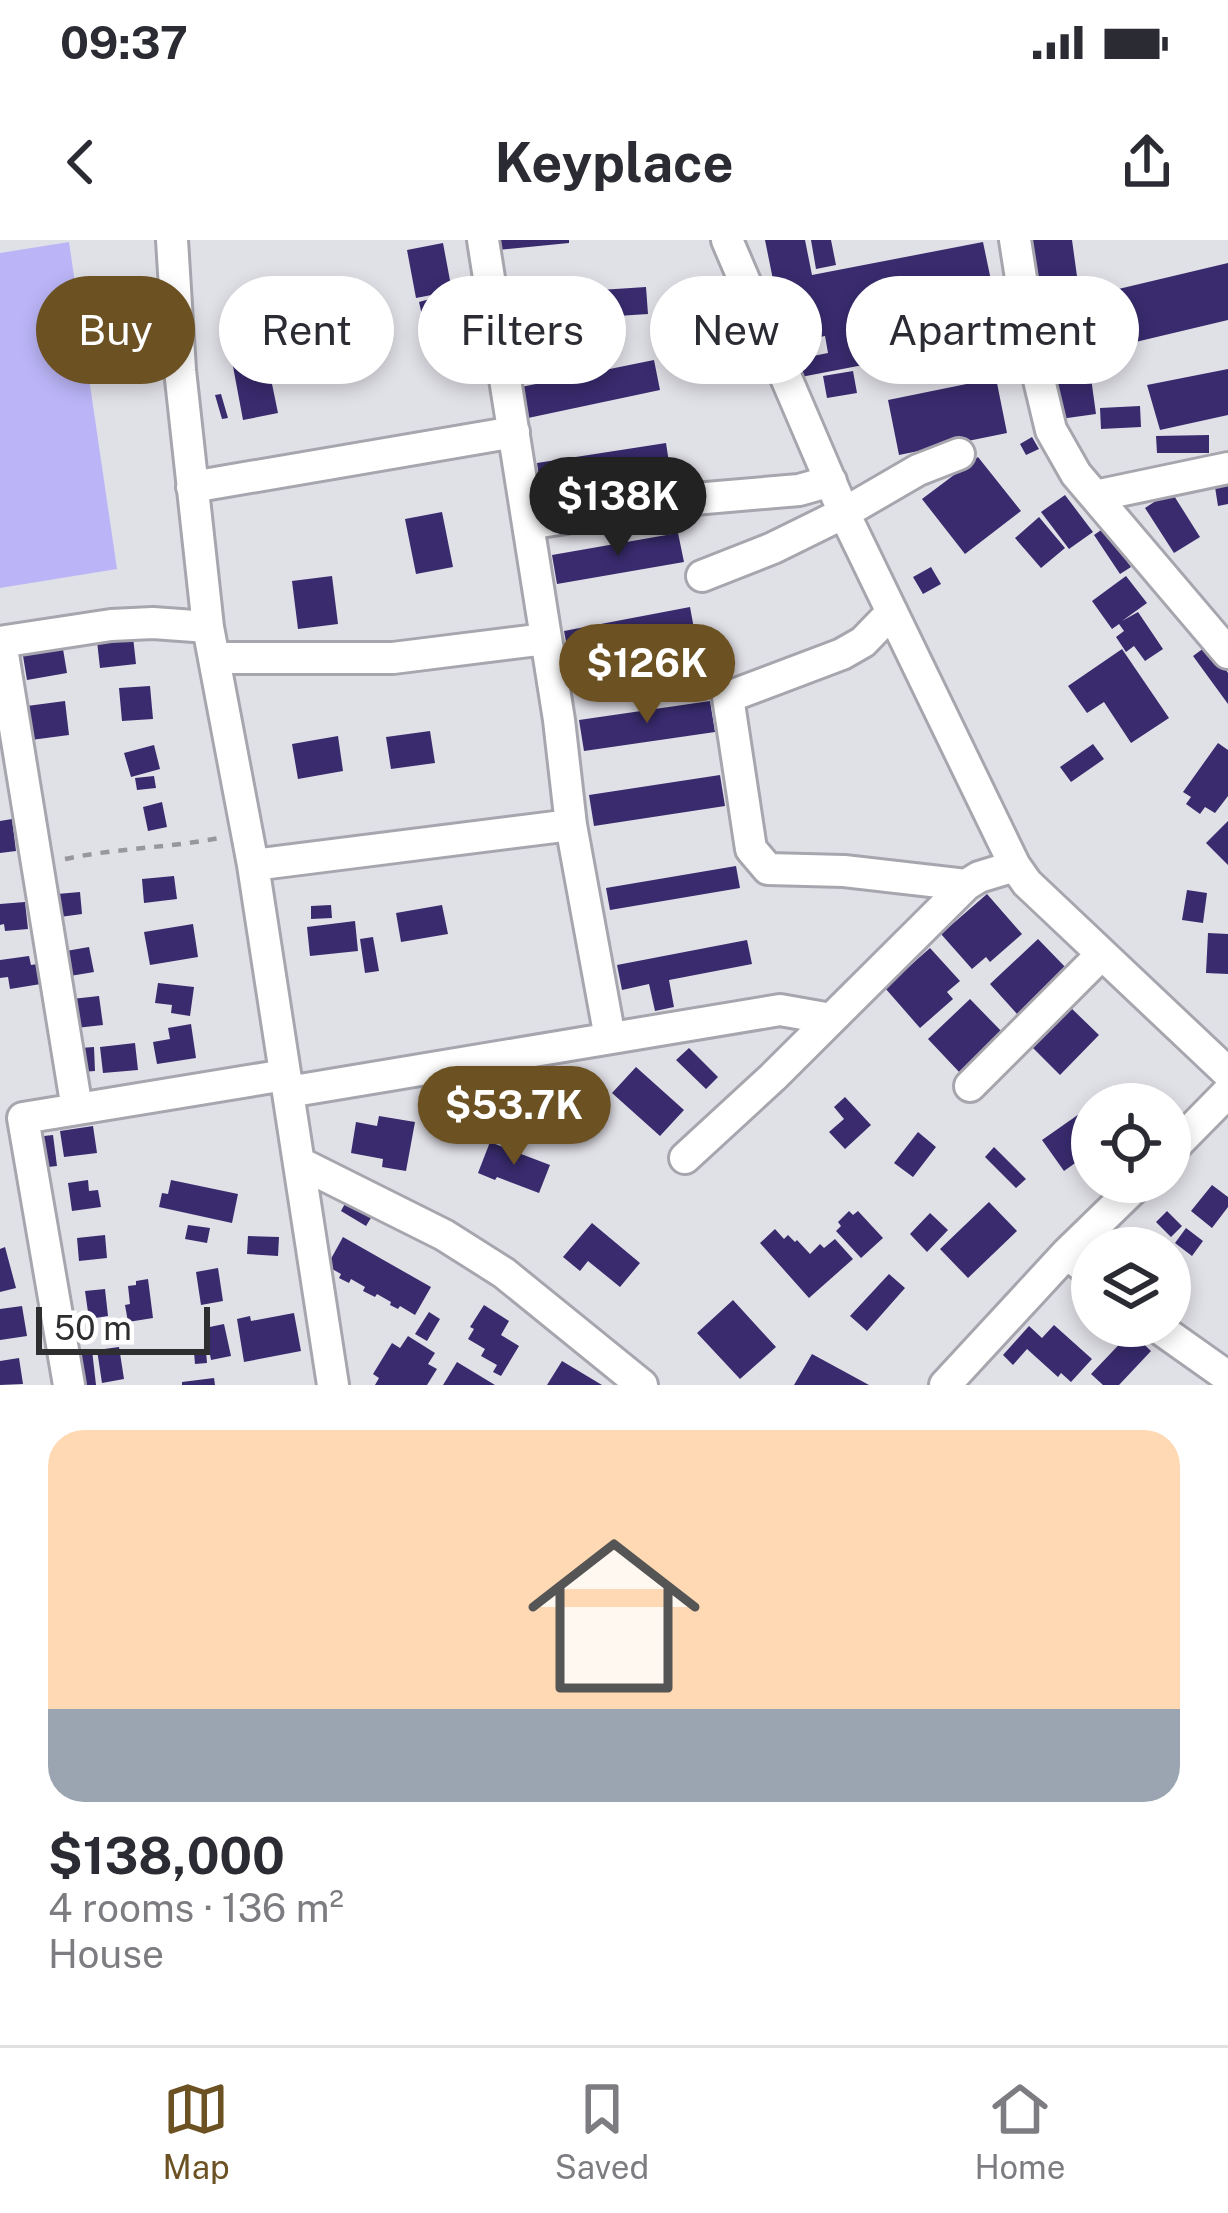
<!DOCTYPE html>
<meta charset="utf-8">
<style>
body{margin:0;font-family:"Public Sans",sans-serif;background:#f7f7f7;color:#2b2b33;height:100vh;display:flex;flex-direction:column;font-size:45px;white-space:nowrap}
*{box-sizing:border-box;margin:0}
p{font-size:39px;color:#7c7c81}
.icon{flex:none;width:66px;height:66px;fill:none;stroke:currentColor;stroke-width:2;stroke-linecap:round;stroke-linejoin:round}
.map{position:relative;height:1145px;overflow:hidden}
.panel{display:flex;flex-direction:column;background:#fff;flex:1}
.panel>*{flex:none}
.hud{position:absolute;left:36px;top:36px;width:1158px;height:108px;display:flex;gap:24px}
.tools{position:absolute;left:1071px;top:843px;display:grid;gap:24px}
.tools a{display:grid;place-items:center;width:120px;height:120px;border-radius:50%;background:#fff;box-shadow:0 6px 18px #0003;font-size:60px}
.scale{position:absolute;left:36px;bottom:30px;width:174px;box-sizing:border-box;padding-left:12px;border:6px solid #2e2e31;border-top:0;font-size:33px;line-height:42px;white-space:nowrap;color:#2e2e31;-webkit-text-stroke:9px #fff;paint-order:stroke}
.price{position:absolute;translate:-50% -102px;padding:0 27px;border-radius:42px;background:#6c5123;color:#fff;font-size:39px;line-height:78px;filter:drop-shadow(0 3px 6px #0008)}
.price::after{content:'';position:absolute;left:50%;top:72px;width:36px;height:27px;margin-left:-18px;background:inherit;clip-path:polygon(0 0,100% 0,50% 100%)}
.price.selected{background:#222;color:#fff}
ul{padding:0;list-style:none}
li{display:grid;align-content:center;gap:24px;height:636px;padding:0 48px}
li span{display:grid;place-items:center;height:372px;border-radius:36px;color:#555}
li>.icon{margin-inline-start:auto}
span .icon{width:216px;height:216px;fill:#fffc;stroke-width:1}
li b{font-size:51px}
.pill{padding:0 42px;border-radius:54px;background:#fff;box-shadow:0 6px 18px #0003;font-size:42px;line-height:108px}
.pill.selected{background:#6c5123;color:#fff}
.status{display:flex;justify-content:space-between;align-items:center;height:84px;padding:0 60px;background:#fff;direction:ltr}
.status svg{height:33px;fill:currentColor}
header{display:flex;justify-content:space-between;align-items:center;height:156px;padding:0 48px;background:#fff;font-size:54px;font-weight:700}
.tab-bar{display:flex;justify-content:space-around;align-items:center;height:168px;border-top:3px solid #e1e1e2;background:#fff;font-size:33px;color:#7c7c81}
.tab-bar a{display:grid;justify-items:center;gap:6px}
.tab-bar .selected{color:#6c5123}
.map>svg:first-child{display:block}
</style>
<div class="status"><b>09:37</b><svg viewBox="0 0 49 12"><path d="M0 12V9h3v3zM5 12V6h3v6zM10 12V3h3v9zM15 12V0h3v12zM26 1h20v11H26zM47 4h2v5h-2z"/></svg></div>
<header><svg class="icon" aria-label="back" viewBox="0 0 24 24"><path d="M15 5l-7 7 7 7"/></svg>Keyplace<svg class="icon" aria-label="share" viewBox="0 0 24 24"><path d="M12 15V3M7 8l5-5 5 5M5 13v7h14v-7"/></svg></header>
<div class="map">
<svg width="1228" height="1145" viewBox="0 0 1228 1145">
<rect width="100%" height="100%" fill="#e0e0e7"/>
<!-- green -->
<path fill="#bbb5f7" d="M 69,2 L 117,329 L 0,348 L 0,13 Z"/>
<!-- building -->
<path fill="#392b6e" d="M 497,0 L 569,0 L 569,3 L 498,10 Z
M 765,0 L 805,0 L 812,35 L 983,2 L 1003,98 L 801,137 L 798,119 L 828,113 L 825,96 L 786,104 Z
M 811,0 L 831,0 L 836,25 L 816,29 Z
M 1028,0 L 1072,0 L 1096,174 L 1053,180 Z
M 443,3 L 452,51 L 416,58 L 407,10 Z
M 1228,23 L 1228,80 L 1123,105 L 1110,51 Z
M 646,47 L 648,74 L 510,83 L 508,56 Z
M 354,58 L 362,109 L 325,115 L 317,64 Z
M 430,59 L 433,72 L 422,75 L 419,62 Z
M 266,115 L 278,173 L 243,180 L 232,121 Z
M 654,120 L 660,150 L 528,178 L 521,147 Z
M 1228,129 L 1228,175 L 1160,190 L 1147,145 Z
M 853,131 L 857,153 L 827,158 L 823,136 Z
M 996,138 L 1007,193 L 899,215 L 888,160 Z
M 221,154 L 228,178 L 222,179 L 215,155 Z
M 1140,166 L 1141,187 L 1101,189 L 1100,168 Z
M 1209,195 L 1209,213 L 1157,213 L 1156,196 Z
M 1032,197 L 1039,209 L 1026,215 L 1020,204 Z
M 666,203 L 670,229 L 541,249 L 537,223 Z
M 978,217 L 1021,271 L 965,314 L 922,259 Z
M 1228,245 L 1228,264 L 1218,266 L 1215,247 Z
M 1171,251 L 1200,297 L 1174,313 L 1145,268 Z
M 1065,255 L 1093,292 L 1069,309 L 1041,272 Z
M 442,272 L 453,327 L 416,334 L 405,279 Z
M 1039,277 L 1065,308 L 1041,328 L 1015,298 Z
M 1104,288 L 1131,327 L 1120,334 L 1094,295 Z
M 678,293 L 684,322 L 557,344 L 552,315 Z
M 931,327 L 941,344 L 923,354 L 913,337 Z
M 332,336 L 338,384 L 298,389 L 292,341 Z
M 1126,336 L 1147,363 L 1122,381 L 1138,372 L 1163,409 L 1145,421 L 1134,406 L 1126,412 L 1116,397 L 1124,391 L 1119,384 L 1112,389 L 1092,361 Z
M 690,367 L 695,394 L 569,417 L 564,391 Z
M 133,397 L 136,424 L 100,428 L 97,401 Z
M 1208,405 L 1228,433 L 1228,464 L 1193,416 Z
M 63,409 L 67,433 L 27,440 L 23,416 Z
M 1122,409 L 1169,478 L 1131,503 L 1104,462 L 1087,473 L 1068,446 Z
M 150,446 L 153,479 L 122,481 L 119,448 Z
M 65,461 L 69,495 L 31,500 L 27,466 Z
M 710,461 L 715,492 L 584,511 L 579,480 Z
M 430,491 L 435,523 L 391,529 L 386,497 Z
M 338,496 L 343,531 L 298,539 L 292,504 Z
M 1218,503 L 1228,510 L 1228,556 L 1215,573 L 1205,567 L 1200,574 L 1186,564 L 1191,557 L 1183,552 Z
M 1093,504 L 1104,519 L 1071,542 L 1060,527 Z
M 154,505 L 160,529 L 131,537 L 124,513 Z
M 720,535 L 725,566 L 594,586 L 589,555 Z
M 154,536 L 156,548 L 137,550 L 135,538 Z
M 162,562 L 167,587 L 148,591 L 143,567 Z
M 12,579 L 16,611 L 0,613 L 0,581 Z
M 1228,581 L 1228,625 L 1206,603 Z
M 736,626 L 740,648 L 610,670 L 606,648 Z
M 174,636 L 177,659 L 144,663 L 142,639 Z
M 1187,650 L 1207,653 L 1203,683 L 1182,680 Z
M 80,652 L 82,674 L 60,677 L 57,654 Z
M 987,654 L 1022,694 L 990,722 L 986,717 L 972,729 L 941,694 Z
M 25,662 L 28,689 L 5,691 L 4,684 L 0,685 L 0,664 Z
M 331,665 L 332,678 L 311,679 L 311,666 Z
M 442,665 L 448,694 L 401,702 L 396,673 Z
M 355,681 L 358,711 L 310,716 L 307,687 Z
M 193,684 L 198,717 L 150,725 L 144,692 Z
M 1208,693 L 1228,694 L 1228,734 L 1206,733 Z
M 373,697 L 379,731 L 365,733 L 360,699 Z
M 1038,699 L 1068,730 L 1019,776 L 990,744 Z
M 747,700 L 752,724 L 669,740 L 674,767 L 655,771 L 649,744 L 622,750 L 617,725 Z
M 89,707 L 94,732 L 70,736 L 66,711 Z
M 930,708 L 960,741 L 947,752 L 953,759 L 920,788 L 885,748 Z
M 29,716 L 31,725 L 44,723 L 47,743 L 10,749 L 8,737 L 0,738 L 0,720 Z
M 158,743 L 194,747 L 190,776 L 171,773 L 172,765 L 155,763 Z
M 99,756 L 103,785 L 76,788 L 72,759 Z
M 970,759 L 1004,794 L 961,834 L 928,799 Z
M 1068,765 L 1099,795 L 1060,835 L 1030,805 Z
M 191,784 L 196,818 L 157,824 L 153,802 L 170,799 L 168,788 Z
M 135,803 L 138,830 L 103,833 L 100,807 Z
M 94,807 L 95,831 L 81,832 L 80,808 Z
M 689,808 L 718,837 L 706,849 L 676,820 Z
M 636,827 L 684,870 L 660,896 L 612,853 Z
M 845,857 L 871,885 L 845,909 L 829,892 L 844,879 L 834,867 Z
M 1092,865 L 1092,911 L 1064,931 L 1042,900 Z
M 379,876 L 415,882 L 406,931 L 382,927 L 383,919 L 351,913 L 356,882 L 377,886 Z
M 93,886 L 97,913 L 64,917 L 60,891 Z
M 918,892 L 936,907 L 913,937 L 894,923 Z
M 53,895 L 57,926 L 39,928 L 35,897 Z
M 490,902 L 550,925 L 539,953 L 497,937 L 495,940 L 478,933 Z
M 994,907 L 1026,939 L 1016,948 L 985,917 Z
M 88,940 L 89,951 L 98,950 L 101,967 L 72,971 L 68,943 Z
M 171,940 L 238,954 L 232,983 L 159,967 L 162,953 L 168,954 Z
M 1212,945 L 1228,957 L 1228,967 L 1212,988 L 1191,971 Z
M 348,958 L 374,973 L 366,986 L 341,971 Z
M 989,962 L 1017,991 L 968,1038 L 940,1009 Z
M 849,971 L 853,975 L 858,971 L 883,998 L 861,1018 L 836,991 L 841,986 L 838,982 Z
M 1167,971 L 1182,986 L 1171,997 L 1156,982 Z
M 930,973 L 948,990 L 927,1012 L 910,994 Z
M 592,983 L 640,1023 L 620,1047 L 588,1021 L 580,1031 L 563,1017 Z
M 188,985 L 210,988 L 207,1003 L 185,999 Z
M 1186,988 L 1203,1001 L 1192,1016 L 1175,1003 Z
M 775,989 L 784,999 L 788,995 L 795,1002 L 797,1000 L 810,1014 L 820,1004 L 824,1008 L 835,999 L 853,1019 L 809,1058 L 760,1003 Z
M 105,995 L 107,1018 L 79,1021 L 77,998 Z
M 248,996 L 279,997 L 278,1016 L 247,1014 Z
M 343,997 L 431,1047 L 415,1075 L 400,1066 L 398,1069 L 390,1065 L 391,1062 L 377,1054 L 375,1057 L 363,1051 L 365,1047 L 351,1039 L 349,1043 L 339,1038 L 341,1034 L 327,1026 Z
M 5,1007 L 16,1048 L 0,1052 L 0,1009 Z
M 1170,1016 L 1184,1029 L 1170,1041 Z
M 218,1028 L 223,1061 L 201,1065 L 196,1032 Z
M 889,1034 L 905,1048 L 867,1091 L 850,1076 Z
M 148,1039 L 153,1078 L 128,1082 L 125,1065 L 130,1064 L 128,1046 L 136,1045 L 136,1041 Z
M 105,1049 L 108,1076 L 89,1079 L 85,1051 Z
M 733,1060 L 776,1107 L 740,1139 L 697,1093 Z
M 484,1065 L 509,1081 L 501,1095 L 519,1106 L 501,1136 L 493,1132 L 497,1125 L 481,1116 L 485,1109 L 468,1099 L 474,1089 L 470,1087 Z
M 22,1066 L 27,1096 L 0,1100 L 0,1069 Z
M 429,1072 L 440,1079 L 427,1101 L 415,1094 Z
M 294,1073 L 301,1111 L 244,1122 L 237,1079 L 250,1076 L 251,1081 Z
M 224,1084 L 231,1116 L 211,1120 L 205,1088 Z
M 1054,1085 L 1092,1119 L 1071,1142 L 1061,1133 L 1058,1137 L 1027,1109 L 1013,1125 L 1003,1115 L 1029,1086 L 1042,1098 Z
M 1131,1092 L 1151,1111 L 1119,1145 L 1103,1145 L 1091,1134 Z
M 408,1096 L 435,1113 L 428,1124 L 437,1129 L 427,1145 L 375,1145 L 379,1138 L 373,1134 L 392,1103 L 400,1108 Z
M 119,1107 L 124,1139 L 102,1143 L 97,1110 Z
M 92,1110 L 96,1145 L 75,1145 L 70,1113 Z
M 206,1111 L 207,1123 L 195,1124 L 194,1112 Z
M 812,1114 L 869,1145 L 794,1145 Z
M 19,1118 L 23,1144 L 0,1145 L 0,1121 Z
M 562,1121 L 602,1145 L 547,1145 Z
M 457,1122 L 495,1145 L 443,1145 Z
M 214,1138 L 215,1145 L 182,1145 L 182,1142 Z"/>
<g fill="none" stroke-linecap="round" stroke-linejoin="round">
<!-- minor casing -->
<g stroke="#a7a6ae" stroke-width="36">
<path id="minor" d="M 172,0 L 180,130 L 208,387 L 253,625 L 333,1145
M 483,0 L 559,480 L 571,585 L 610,798
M 727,0 L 844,273 L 1015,626 L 1027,643 L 1228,833
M 1015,0 L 1033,115 L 1051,190 L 1076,234 L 1228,413
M 192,247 L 514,192
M 1095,256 L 1228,228
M 528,284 L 671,261 L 799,250 L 831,241
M 702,336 L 773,308 L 844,273 L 918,230 L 959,214
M 892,372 L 863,402 L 842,414 L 728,457 L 751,609 L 768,629 L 844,631 L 966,645 L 979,637 L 1015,626
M 0,402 L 111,385 L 153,383 L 208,387
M 1,402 L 77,869
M 214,418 L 393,418 L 546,399
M 253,625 L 571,585
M 970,846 L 1102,714
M 288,852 L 780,770 L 831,779
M 1170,911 L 1228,852
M 685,918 L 773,837 L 966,645
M 300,923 L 444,995 L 504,1033 L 642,1145
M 1067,1013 L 1092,1034
M 1156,1086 L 1228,1137
M 69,1145 L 23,878 L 285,835
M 945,1145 L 1067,1013 L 1140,942"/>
</g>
<!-- path -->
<path stroke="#97979c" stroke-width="4.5" stroke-dasharray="9 9" stroke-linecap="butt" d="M 65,619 C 116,608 168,608 219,598"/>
<!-- minor -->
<use href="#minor" stroke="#fff" stroke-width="30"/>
</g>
</svg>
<div class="tools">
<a><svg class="icon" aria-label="locate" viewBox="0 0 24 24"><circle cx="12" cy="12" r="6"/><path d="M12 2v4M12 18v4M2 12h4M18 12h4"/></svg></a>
<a><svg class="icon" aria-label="layers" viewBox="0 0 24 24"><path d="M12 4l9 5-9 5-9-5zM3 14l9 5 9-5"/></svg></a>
</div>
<div class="scale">50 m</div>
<b class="price selected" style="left:618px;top:319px">$138K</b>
<b class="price" style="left:647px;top:486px">$126K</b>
<b class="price" style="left:514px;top:928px">$53.7K</b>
<div class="hud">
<a class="pill selected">Buy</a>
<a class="pill">Rent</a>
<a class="pill">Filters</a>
<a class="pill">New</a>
<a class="pill">Apartment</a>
</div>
</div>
<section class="panel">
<ul>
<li><span style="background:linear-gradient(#ffd9b3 75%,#9aa5b1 0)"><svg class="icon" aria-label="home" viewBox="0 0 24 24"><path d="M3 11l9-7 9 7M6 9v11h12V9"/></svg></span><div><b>$138,000</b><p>4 rooms · 136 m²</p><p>House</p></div></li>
</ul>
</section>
<nav class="tab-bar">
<a class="selected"><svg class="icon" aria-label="map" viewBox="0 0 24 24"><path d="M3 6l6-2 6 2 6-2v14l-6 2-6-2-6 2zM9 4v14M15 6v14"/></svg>Map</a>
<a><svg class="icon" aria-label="saved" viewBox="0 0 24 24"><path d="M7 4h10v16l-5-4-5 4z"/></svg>Saved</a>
<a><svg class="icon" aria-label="home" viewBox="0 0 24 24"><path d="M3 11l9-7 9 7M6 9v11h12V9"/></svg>Home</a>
</nav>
